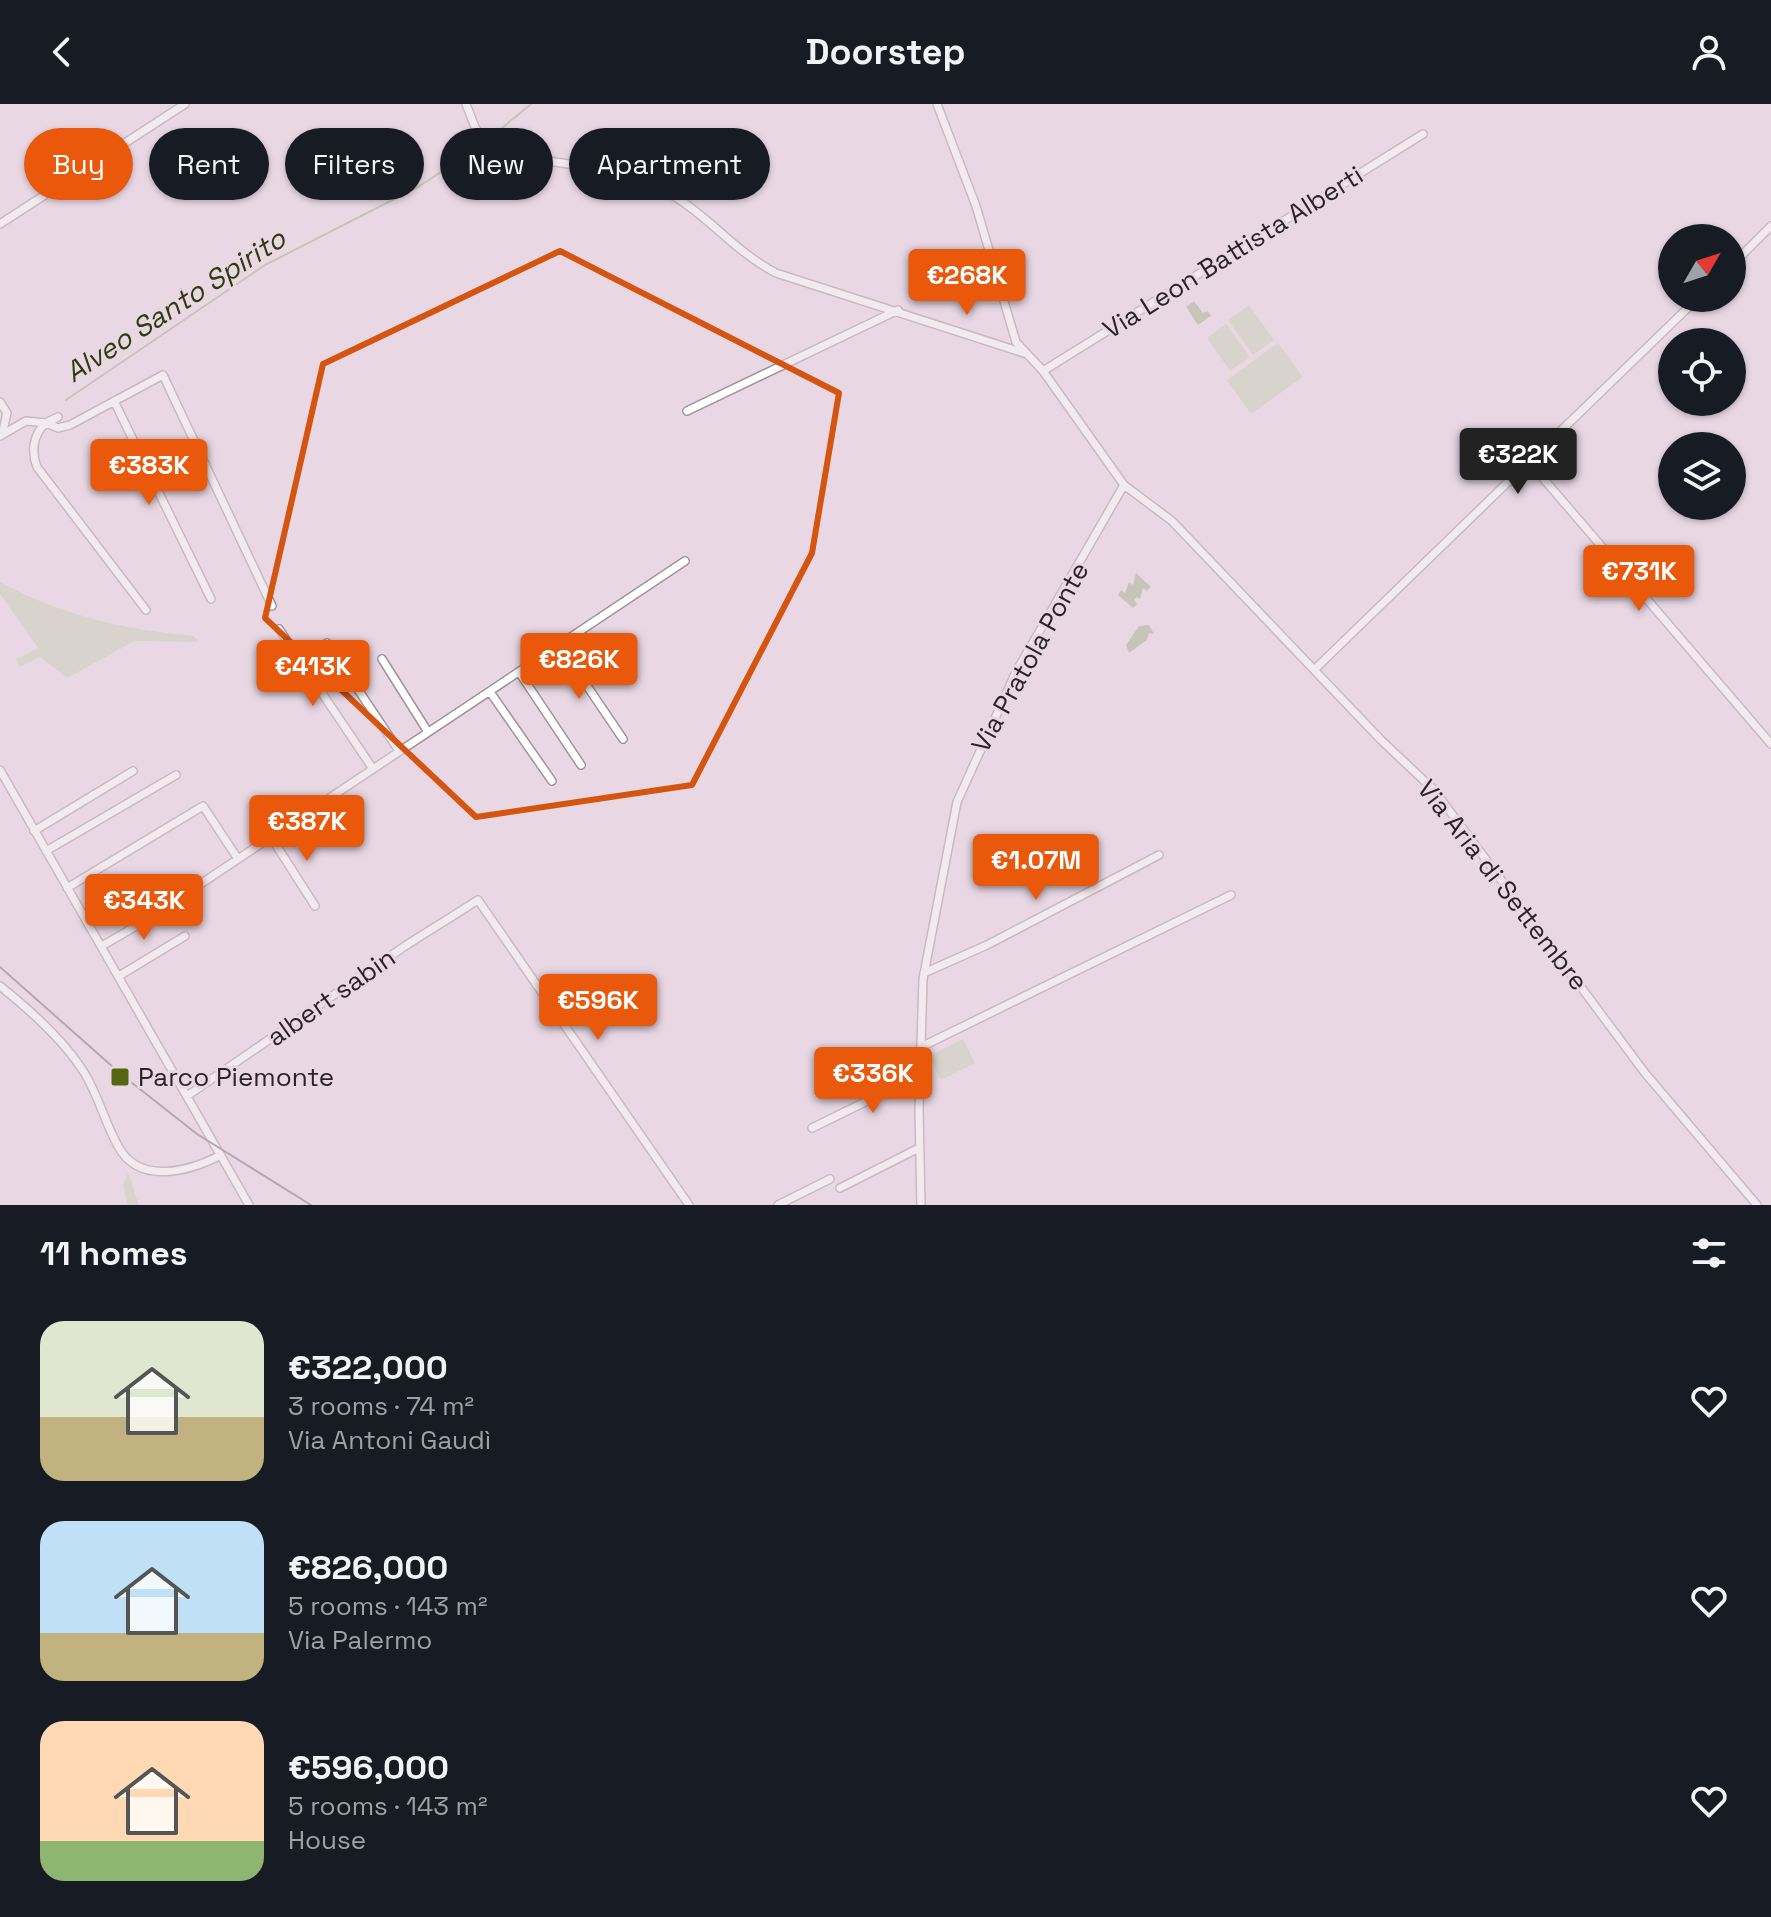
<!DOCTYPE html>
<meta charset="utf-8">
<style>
body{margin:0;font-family:"Space Grotesk",sans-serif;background:#20242c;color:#f1f3f6;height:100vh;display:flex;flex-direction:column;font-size:30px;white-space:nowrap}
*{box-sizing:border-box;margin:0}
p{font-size:26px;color:#9ea1a6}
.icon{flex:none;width:44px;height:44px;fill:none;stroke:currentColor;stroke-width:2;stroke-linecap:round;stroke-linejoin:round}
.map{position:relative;height:1101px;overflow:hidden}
.side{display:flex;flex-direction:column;background:#171b24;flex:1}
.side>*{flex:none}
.guide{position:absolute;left:24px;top:24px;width:800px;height:72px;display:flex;gap:16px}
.needle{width:52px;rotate:51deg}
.fabs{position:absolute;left:1658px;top:120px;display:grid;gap:16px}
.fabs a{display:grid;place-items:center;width:88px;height:88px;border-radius:50%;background:#171b24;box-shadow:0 2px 6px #0004;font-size:40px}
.price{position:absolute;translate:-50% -68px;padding:0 18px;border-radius:8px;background:#ea580c;color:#fff;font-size:26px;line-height:52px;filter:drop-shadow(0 2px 4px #0008)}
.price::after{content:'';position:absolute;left:50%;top:48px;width:24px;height:18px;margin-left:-12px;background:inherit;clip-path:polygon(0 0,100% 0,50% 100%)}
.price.current{background:#222;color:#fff}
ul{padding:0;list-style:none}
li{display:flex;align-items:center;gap:24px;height:200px;padding:0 40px}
li span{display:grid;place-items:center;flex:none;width:224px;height:160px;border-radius:24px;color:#555}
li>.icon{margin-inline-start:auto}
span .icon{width:96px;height:96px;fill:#fffc;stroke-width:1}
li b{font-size:34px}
h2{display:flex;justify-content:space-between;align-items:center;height:96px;padding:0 40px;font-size:34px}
.tag{padding:0 28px;border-radius:36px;background:#171b24;box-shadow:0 2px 6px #0004;font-size:28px;line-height:72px}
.tag.current{background:#ea580c;color:#fff}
header{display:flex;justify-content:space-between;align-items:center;height:104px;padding:0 40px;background:#171b24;font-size:36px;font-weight:800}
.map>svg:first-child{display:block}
</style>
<header><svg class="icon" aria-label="back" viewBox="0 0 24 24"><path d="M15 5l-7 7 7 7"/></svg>Doorstep<svg class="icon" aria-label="person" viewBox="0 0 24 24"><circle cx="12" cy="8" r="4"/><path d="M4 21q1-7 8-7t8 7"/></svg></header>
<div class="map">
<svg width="1771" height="1101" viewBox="0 0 1771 1101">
<rect width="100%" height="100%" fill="#e9d8e4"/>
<!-- green -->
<path fill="#c4ceb1" d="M 1249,201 L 1274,236 L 1253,251 L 1228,216 Z
M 1226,220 L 1250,253 L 1230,267 L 1207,234 Z
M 1278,239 L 1303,273 L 1251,310 L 1227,276 Z
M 0,478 C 61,511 126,526 194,532 L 198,538 L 135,537 L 67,574 L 40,553 L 20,563 L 16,555 L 38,544 L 0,490 Z
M 963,935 L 975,959 L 941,976 L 929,952 Z
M 128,1069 L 129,1071 L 139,1101 L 128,1101 L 123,1082 Z"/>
<!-- water -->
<path fill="#a0ac87" d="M 1194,197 L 1203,209 L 1208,207 L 1211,212 L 1198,221 L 1186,203 Z
M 1136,469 L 1151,483 L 1147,487 L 1143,484 L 1140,495 L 1137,493 L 1134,496 L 1137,500 L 1133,504 L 1118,491 L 1121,486 L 1125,489 L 1129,478 L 1133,481 Z
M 1149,521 L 1154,530 L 1149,529 L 1147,536 L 1129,549 L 1126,541 L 1139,522 Z"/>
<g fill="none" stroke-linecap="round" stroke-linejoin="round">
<!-- stream -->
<path stroke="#a0ac87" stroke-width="2" d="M 490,34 L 531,0
M 66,296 L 265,161 L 418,83 L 473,47"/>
<!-- street casing -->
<g stroke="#a2929d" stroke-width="10">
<path id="street" d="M 466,0 L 475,23 L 491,49 C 552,60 624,60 677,94 C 713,117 736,148 776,169 L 1024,249
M 937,0 L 976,102 L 1016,238 L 1043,267 L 1124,381 L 1172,417 L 1381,636 L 1434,686 L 1645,969 L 1757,1101
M 0,120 L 185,0
M 1732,161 L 1771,122
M 1043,267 L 1423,30
M 114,297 L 211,495
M 0,298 L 7,309 L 2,331
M 687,307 L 898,206
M 46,319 L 58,324 L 70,321 L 163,271 L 272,502
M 46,319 C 33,330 31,348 37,363 L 146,506
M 0,332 L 26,317 L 46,319 L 58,313
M 1530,359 L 1771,640
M 279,525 L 373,665
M 327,539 L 399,647
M 560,542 L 623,635
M 382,555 L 428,628
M 1315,565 L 1698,194
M 519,568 L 581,661
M 490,588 L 552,677
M 0,666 L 249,1101
M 34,727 L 133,667
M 271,733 L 315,802
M 46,747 L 176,671
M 67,784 L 203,702 L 238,755
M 102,842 L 148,815 L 685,457
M 924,869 L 987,841 L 1159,751
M 119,872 L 185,832
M 0,882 C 30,906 65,937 85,970 C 99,993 105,1019 118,1042 C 139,1082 190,1067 221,1051
M 921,943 L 1231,791
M 187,992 L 405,842 L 478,796 L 689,1101
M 812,1024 L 920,971
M 840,1084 L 919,1044
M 778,1101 L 830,1075
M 921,1101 L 919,1006 L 923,875 L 957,698 L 1016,568 L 1124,381"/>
</g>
<!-- street -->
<use href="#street" stroke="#fff" stroke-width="7"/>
<!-- rail -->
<path stroke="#776d74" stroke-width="2" d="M 0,863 L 122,971 L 197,1030 L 311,1101"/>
</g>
<!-- marked area -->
<path d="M0 0H1771V1101H0ZM 560,147 L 839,289 L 812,449 L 692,681 L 476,713 L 265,514 L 323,260 Z" fill="#e9d8e4" fill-opacity=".55" fill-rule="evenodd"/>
<path fill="none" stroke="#d5540f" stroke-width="6" stroke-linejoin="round" d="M 560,147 L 839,289 L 812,449 L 692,681 L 476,713 L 265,514 L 323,260 Z"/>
<!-- markers -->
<rect fill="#546713" stroke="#e9d8e4" stroke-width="3" x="110" y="963" width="20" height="20" rx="4"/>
<g text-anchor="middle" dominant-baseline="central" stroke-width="6" stroke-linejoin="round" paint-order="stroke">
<!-- street labels -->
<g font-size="26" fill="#292327" stroke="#e9d8e4">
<text transform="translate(1233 148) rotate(-32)">Via Leon Battista Alberti</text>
<text transform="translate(1030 553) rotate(-61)">Via Pratola Ponte</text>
<text transform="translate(1503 781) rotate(52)">Via Aria di Settembre</text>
<text transform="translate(331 893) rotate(-35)">albert sabin</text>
</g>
<!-- poi labels -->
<g font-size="26" fill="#292327" stroke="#e9d8e4" text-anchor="start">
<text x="138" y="973">Parco Piemonte</text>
</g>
<!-- water labels -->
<g font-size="28" font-style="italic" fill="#303b0e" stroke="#e9d8e4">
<text transform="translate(175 201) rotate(-33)">Alveo Santo Spirito</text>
</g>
</g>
</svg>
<div class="fabs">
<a><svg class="needle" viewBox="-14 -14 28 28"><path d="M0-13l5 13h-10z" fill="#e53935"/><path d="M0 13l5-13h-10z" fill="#9ea1a6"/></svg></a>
<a><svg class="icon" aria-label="locate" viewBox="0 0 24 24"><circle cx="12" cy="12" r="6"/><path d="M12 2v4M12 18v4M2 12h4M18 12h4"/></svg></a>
<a><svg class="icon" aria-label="layers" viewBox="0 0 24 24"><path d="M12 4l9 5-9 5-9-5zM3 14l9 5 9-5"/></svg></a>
</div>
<b class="price" style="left:967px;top:213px">€268K</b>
<b class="price current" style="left:1518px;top:392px">€322K</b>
<b class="price" style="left:149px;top:403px">€383K</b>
<b class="price" style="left:1639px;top:509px">€731K</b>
<b class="price" style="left:579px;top:597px">€826K</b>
<b class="price" style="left:313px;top:604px">€413K</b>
<b class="price" style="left:307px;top:759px">€387K</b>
<b class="price" style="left:1036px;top:798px">€1.07M</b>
<b class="price" style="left:144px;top:838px">€343K</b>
<b class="price" style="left:598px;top:938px">€596K</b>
<b class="price" style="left:873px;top:1011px">€336K</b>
<div class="guide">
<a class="tag current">Buy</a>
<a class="tag">Rent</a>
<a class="tag">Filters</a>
<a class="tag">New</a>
<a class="tag">Apartment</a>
</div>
</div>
<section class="side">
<h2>11 homes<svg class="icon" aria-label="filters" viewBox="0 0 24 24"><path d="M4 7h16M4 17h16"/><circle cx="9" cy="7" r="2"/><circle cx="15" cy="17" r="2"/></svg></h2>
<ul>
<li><span style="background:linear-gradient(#dfe7d0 60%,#c2b280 0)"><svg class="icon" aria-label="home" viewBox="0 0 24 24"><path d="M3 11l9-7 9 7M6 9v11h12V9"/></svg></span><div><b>€322,000</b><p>3 rooms · 74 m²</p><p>Via Antoni Gaudì</p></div><svg class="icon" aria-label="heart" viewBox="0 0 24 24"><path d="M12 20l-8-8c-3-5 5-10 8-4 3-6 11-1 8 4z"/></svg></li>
<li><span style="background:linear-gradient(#bfe0f5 70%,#c2b280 0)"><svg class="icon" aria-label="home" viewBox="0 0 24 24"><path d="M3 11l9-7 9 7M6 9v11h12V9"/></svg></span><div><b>€826,000</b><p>5 rooms · 143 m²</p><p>Via Palermo</p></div><svg class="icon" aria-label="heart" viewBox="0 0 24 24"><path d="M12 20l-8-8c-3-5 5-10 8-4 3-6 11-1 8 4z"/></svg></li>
<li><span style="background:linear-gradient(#ffd9b3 75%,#8fb573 0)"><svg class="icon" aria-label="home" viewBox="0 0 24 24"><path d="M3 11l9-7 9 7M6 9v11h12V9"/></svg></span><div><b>€596,000</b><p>5 rooms · 143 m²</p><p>House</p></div><svg class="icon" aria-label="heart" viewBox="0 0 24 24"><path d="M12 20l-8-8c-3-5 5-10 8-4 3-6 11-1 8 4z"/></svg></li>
</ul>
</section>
